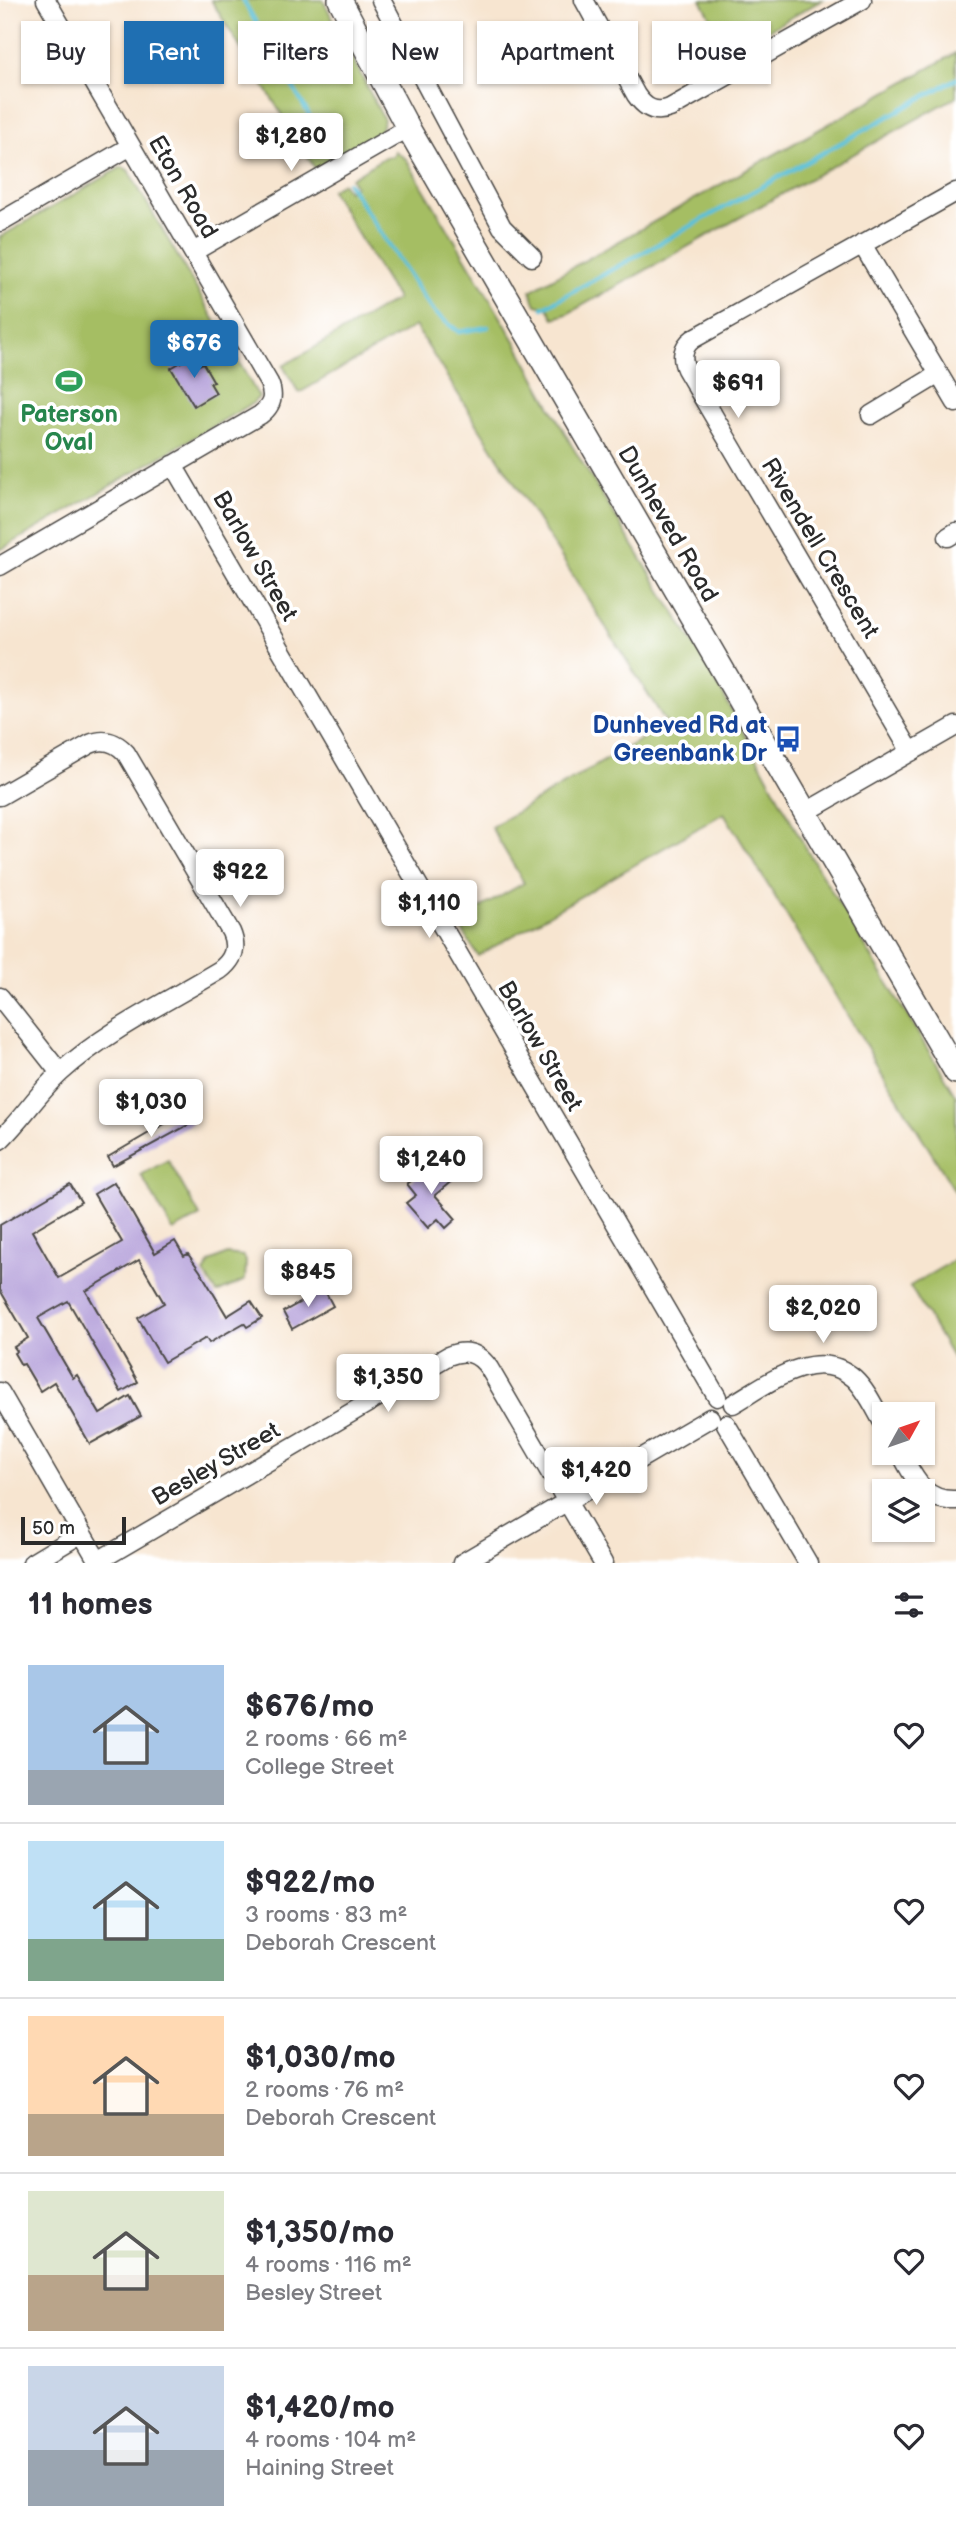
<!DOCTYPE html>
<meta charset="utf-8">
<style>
body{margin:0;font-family:"Balsamiq Sans",sans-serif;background:#f2f2f3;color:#2b2b33;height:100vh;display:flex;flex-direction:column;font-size:26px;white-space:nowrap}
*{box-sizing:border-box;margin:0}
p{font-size:23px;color:#7c7c81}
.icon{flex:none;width:38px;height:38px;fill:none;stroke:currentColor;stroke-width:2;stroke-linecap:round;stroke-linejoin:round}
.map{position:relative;height:1563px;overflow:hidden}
.sheet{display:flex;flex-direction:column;background:#fff;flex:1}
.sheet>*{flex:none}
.hud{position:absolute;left:21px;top:21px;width:915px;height:63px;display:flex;gap:14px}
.needle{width:46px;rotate:50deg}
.buttons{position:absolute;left:872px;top:1402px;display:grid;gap:14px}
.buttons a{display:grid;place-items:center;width:63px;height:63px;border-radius:0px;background:#fff;box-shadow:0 2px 5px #0004;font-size:35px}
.scale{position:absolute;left:21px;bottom:18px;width:105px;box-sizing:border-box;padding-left:7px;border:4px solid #2b2b2b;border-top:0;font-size:19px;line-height:24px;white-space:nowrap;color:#2b2b2b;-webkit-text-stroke:5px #fff;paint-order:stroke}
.price{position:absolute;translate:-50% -60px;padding:0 16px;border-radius:7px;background:#fff;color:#222;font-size:23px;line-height:46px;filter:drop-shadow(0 2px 4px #0008)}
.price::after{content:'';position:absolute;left:50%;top:42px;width:21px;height:16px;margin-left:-10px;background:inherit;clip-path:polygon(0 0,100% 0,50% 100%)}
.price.selected{background:#1f6fb2;color:#fff}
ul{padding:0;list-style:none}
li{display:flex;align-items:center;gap:21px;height:175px;padding:0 28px}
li+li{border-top:2px solid #e1e1e2}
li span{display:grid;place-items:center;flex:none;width:196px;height:140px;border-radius:0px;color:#555}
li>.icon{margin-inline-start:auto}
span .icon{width:84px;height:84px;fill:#fffc;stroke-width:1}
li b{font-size:30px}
h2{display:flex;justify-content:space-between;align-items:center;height:84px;padding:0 28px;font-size:30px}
.tag{padding:0 24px;border-radius:0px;background:#fff;box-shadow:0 2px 5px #0004;font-size:24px;line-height:63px}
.tag.selected{background:#1f6fb2;color:#fff}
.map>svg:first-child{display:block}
</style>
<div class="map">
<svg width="956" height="1563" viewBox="0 0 956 1563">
<rect width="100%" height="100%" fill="#fff"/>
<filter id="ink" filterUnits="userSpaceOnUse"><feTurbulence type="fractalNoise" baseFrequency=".0143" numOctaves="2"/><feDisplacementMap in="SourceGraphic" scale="14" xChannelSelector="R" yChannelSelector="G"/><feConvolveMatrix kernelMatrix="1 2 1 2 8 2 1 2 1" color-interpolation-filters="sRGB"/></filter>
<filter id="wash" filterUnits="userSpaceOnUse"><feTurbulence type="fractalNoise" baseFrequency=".00686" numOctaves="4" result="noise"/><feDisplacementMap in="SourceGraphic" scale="28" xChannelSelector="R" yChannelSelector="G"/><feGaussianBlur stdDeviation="1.57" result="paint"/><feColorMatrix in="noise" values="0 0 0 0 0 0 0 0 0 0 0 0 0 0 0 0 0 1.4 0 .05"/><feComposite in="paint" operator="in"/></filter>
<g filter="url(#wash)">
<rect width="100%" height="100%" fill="#f7e5d0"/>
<!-- green -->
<path fill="#a5be64" stroke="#687448" stroke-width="2" d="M 211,0 L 323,0 L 384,120 L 379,133 L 316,170 Z
M 701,0 L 822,0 L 730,52 Z
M 956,53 L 956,97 L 567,314 L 554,318 L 548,308 L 536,305 L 530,291 Z
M 395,151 L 406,159 L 515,341 L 572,446 L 712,674 L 808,852 L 956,1096 L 956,1193 L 724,813 L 478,956 L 457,921 L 524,883 L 491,827 L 667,724 L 415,326 L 299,393 L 283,366 L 397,299 L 331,190 L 342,183 L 348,191 L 355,186 L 351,178 L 385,157 L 393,156 Z
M 122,167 L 128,170 L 259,397 L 253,403 L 0,550 L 0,237 Z
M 168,1160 L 200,1216 L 173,1231 L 141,1175 Z
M 227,1254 L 243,1256 L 246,1261 L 245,1280 L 217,1293 L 204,1273 L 210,1262 Z
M 956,1259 L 956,1364 L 910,1286 Z"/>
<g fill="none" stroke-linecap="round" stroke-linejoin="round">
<!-- stream -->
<path stroke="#5cc1d9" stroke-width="4.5" d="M 243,0 L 328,148
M 348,183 L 426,301 L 436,314 L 459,332 L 488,327
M 543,308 L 956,79"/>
</g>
<g id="blocks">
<!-- building -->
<path fill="#b29ed9" d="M 193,355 L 199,365 L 203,363 L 214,382 L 210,383 L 216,393 L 194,406 L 171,368 Z
M 185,1112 L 192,1123 L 113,1166 L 108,1157 Z
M 438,1161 L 454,1179 L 435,1195 L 456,1219 L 446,1228 L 438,1219 L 428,1228 L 406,1203 L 416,1195 L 407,1184 Z
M 114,1182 L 155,1253 L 175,1241 L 184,1256 L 188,1254 L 200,1271 L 227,1316 L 251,1301 L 262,1318 L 247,1327 L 244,1323 L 209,1343 L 206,1338 L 164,1362 L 138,1318 L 164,1303 L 139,1260 L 86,1291 L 138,1382 L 121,1392 L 68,1301 L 38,1318 L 73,1378 L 77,1375 L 100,1414 L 130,1396 L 141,1416 L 90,1444 L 54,1382 L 40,1391 L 24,1364 L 21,1365 L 14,1353 L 17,1351 L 14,1347 L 28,1338 L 0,1290 L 0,1225 L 70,1184 L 81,1202 L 32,1231 L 59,1278 L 122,1242 L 94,1194 Z
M 324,1289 L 333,1306 L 292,1329 L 283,1312 Z"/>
</g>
</g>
<g filter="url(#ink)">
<use href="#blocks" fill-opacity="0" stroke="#4a4744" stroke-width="2"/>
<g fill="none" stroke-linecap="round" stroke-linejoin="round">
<!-- minor casing -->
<g stroke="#4a4744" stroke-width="21">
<path id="minor" d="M 381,0 L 502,227 L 532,257
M 584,0 L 636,95 C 645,108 655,114 670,108 L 862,0
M 0,222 L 131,146
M 862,244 L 956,403
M 193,252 L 408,128
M 871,415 L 939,374
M 173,465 L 717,1397
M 948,537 L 956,532
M 0,566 L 260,415 C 272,406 275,397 269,383 L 46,0
M 911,752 L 686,369 C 681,358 682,347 693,339 L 956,192
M 0,796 L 90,744 C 104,738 116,742 126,753 L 231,932 C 238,948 233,960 220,970 C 167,1002 107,1030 61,1072 C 39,1092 22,1119 0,1140
M 806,812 L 956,726
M 0,997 L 60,1073
M 0,1392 L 99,1563
M 733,1404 C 767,1384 816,1345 854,1378 C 867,1390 875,1409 884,1424
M 726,1424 L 808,1563
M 900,1452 C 914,1477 923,1502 956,1500
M 98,1561 L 448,1356 C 465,1349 478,1352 489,1368 L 603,1563
M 32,1563 L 82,1533
M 462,1563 L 710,1418"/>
</g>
<!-- major casing -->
<g stroke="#4a4744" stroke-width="26">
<path id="major" d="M 340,0 L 408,128 L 956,1072"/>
</g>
<!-- minor -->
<use href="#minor" stroke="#fff" stroke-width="18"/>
<!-- major -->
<use href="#major" stroke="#fff" stroke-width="23"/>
</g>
</g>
<!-- icons -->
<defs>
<g id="stadium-bare" transform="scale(2.1)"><path d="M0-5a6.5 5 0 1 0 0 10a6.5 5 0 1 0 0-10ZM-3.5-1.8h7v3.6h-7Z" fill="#2e9e5b" stroke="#fff" stroke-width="2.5" paint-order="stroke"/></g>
<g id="bus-bare" transform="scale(2.1)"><path d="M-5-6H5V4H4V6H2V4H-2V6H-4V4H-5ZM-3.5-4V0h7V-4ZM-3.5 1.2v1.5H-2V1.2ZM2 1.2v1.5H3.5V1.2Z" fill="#1a4fb4" stroke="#fff" stroke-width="2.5" paint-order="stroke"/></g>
</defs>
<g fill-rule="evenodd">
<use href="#stadium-bare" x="69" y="381"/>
<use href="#bus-bare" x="788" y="739"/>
</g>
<g text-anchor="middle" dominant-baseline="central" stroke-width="7" stroke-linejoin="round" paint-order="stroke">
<!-- street labels -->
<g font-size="24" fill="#2b2b2b" stroke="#fff">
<text transform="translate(183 187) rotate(60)">Eton Road</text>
<text transform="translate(668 524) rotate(60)">Dunheved Road</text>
<text transform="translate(820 548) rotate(59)">Rivendell Crescent</text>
<text transform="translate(255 556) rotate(60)">Barlow Street</text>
<text transform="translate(540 1046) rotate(60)">Barlow Street</text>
<text transform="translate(216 1464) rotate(-30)">Besley Street</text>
</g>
<!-- leisure labels -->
<g font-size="24" font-weight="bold" fill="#27864d" stroke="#fff">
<text x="69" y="414">Paterson<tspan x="69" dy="28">Oval</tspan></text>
</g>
<!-- transit labels -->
<g font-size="24" font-weight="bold" fill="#164399" stroke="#fff" text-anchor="end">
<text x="767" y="725">Dunheved Rd at<tspan x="767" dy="28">Greenbank Dr</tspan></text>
</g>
</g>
</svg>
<div class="buttons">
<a><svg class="needle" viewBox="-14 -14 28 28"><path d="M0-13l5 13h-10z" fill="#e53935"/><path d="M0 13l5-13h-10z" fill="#7c7c81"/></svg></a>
<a><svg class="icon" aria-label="layers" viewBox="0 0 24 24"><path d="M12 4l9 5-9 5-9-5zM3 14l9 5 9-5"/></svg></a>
</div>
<div class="scale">50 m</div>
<b class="price" style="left:291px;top:173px">$1,280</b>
<b class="price selected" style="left:194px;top:380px">$676</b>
<b class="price" style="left:738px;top:420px">$691</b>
<b class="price" style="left:240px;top:909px">$922</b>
<b class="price" style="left:429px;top:940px">$1,110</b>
<b class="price" style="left:151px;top:1139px">$1,030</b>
<b class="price" style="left:431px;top:1196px">$1,240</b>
<b class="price" style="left:308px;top:1309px">$845</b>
<b class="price" style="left:823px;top:1345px">$2,020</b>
<b class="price" style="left:388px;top:1414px">$1,350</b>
<b class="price" style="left:596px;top:1507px">$1,420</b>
<div class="hud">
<a class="tag">Buy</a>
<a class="tag selected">Rent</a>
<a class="tag">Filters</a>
<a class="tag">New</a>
<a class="tag">Apartment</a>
<a class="tag">House</a>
</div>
</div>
<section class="sheet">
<h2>11 homes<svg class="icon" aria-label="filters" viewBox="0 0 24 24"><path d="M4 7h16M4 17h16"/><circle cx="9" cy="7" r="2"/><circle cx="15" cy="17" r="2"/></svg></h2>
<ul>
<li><span style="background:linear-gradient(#a9c7e8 75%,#9aa5b1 0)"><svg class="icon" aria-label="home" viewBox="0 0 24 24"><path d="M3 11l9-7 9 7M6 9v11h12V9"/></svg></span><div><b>$676/mo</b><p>2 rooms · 66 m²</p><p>College Street</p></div><svg class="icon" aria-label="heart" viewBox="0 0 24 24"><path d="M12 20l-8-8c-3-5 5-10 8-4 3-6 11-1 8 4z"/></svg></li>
<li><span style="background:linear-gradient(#bfe0f5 70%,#7fa58c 0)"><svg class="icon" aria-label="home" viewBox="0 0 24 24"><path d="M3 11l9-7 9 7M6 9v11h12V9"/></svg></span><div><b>$922/mo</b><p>3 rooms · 83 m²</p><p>Deborah Crescent</p></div><svg class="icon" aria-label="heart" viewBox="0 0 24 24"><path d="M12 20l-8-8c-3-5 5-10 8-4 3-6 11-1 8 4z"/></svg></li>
<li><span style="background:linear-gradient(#ffd9b3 70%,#b9a48a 0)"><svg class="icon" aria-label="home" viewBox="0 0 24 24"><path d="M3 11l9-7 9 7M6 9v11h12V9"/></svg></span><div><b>$1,030/mo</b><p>2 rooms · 76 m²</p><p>Deborah Crescent</p></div><svg class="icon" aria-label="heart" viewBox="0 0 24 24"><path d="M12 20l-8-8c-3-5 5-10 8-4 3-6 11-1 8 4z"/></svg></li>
<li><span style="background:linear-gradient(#dfe7d0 60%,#b9a48a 0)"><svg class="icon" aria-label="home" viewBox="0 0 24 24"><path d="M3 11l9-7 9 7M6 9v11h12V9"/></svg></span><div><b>$1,350/mo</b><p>4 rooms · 116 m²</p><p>Besley Street</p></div><svg class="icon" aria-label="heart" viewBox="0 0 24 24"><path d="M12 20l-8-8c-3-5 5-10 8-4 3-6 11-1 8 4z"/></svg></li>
<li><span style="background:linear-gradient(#c9d6e8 60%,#9aa5b1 0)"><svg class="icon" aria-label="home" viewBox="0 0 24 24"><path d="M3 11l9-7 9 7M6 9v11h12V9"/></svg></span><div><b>$1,420/mo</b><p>4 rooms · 104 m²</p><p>Haining Street</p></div><svg class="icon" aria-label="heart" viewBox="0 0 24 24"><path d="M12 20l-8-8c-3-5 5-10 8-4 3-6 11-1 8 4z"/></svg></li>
</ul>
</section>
